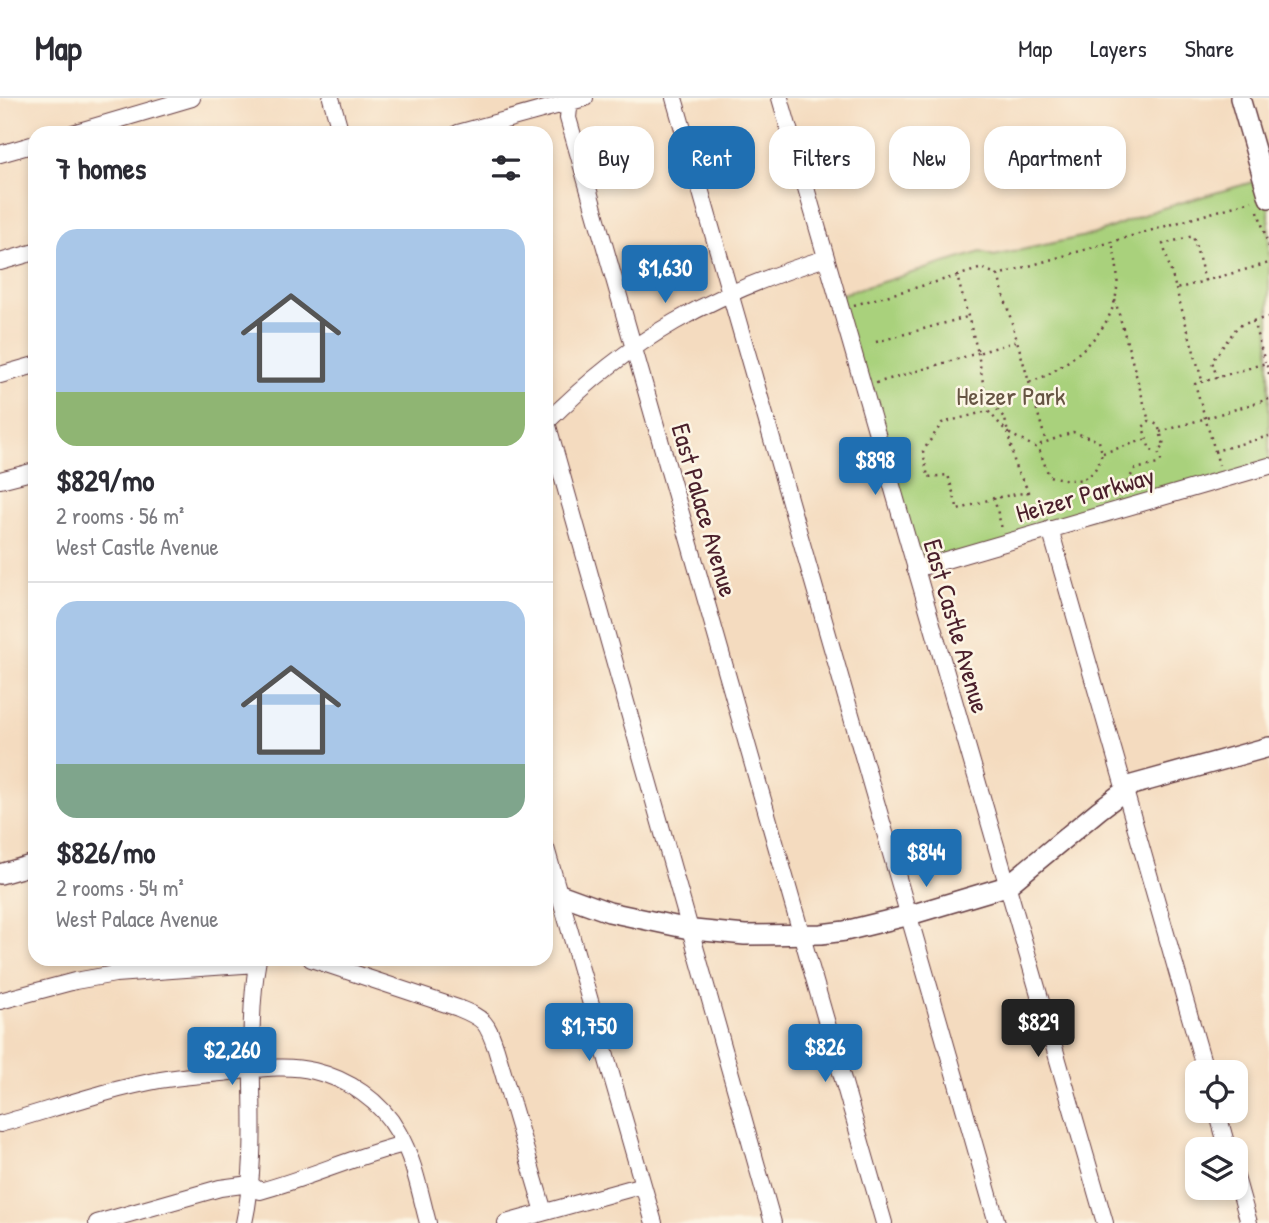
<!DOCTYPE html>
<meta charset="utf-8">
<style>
body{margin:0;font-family:"Patrick Hand",sans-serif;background:#f2f2f3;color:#2b2b33;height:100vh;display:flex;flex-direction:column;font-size:26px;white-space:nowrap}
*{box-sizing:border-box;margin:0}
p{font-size:23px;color:#7c7c81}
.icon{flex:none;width:38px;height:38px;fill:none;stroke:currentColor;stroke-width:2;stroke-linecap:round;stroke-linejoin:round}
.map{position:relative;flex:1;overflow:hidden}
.drawer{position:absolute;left:28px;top:28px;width:525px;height:840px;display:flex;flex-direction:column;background:#fff;border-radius:21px;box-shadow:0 4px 10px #0003}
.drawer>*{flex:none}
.top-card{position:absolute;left:574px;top:28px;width:590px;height:63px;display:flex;gap:14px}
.tools{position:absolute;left:1185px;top:962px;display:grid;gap:14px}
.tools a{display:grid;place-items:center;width:63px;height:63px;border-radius:14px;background:#fff;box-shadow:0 4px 10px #0003;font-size:35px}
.price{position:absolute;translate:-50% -60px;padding:0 16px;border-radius:7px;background:#1f6fb2;color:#fff;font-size:23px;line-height:46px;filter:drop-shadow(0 2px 4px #0008)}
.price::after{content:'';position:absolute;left:50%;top:42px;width:21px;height:16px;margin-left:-10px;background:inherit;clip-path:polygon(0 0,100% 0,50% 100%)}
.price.active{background:#222;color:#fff}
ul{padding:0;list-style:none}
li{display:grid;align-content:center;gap:14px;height:371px;padding:0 28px}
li+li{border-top:2px solid #e1e1e2}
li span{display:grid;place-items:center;height:217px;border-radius:21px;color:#555}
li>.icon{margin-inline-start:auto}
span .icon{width:126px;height:126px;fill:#fffc;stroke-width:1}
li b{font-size:30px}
h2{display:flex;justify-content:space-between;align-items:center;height:84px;padding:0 28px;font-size:30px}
.pill{padding:0 24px;border-radius:21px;background:#fff;box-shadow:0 4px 10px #0003;font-size:24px;line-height:63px}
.pill.active{background:#1f6fb2;color:#fff}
header{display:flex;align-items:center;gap:42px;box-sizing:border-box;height:98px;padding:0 35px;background:#fff;border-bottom:2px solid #e1e1e2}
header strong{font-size:33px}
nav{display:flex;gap:38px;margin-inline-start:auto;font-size:24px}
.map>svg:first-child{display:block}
</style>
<header>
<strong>Map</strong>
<nav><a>Map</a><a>Layers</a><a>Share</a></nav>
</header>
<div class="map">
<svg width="1269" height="1125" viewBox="0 0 1269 1125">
<rect width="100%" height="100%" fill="#fcf5e5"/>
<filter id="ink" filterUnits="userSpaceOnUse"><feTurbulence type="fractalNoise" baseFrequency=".0143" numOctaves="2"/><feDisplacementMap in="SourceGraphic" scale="14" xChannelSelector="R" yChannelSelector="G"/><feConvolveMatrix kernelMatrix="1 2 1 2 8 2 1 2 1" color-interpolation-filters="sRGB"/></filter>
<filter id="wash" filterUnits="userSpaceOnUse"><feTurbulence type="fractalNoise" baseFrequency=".00686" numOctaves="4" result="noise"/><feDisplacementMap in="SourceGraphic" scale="28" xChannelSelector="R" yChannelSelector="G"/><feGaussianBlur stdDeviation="1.57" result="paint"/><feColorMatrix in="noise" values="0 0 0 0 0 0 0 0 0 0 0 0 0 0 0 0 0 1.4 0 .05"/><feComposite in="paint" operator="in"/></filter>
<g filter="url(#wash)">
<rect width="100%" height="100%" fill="#f4dbbf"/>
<!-- green -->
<path fill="#a9d17c" stroke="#7a7854" stroke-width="2" d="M 1263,81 L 1269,100 L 1269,368 L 915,471 L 836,198 L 981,154 L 994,158 L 1095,136 L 1156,112 Z"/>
</g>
<g filter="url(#ink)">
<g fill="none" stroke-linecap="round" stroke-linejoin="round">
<!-- minor casing -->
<g stroke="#643b41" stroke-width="18">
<path id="minor" d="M 331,0 L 341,35
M 570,0 L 568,20 L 884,1125
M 674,0 L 997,1125
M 780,0 L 1105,1125
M 73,35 L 192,0
M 458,35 L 585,0
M 0,56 L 35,46
M 0,164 L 35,154
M 0,277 L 35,267
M 546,321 L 773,1125
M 546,325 C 631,239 711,196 826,160
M 0,382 L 35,373
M 1050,431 L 1206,975
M 915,471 L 1269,368
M 546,750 L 654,1125
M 311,861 L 458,910 C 485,921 487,924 496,951 L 544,1114
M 0,903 L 75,883 L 115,876 L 257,866
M 1217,1013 L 1228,1052
M 0,1026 C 53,1011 106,992 160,982 C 182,978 206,977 229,974 C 257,971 286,966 314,973 C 348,981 381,1003 398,1034 C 414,1061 420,1095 428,1125
M 1236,1079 L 1249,1125
M 97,1125 L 220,1090 L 250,1086 L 260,1093 C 309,1080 355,1058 404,1046
M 244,1125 C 263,1039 242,949 258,861
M 506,1125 L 643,1087"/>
</g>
<!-- major casing -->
<g stroke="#643b41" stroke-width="22">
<path id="major" d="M 1240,0 L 1269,100
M 0,776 L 35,766
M 546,791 L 609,814 L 694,832 L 745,837 L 821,836 L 845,833 L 910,817 L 1007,788 L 1099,712 L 1132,687 L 1269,649"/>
</g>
<!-- path -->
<path stroke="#643b41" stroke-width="2.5" stroke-dasharray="2 5" stroke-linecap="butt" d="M 1258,113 L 1269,150
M 998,177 L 1029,284 C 1044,280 1054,273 1067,264 C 1111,232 1127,198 1112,145
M 957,178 L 982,170 L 998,177 L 1252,103
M 1205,183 L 1193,138 L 1163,146 L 1176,191 L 1269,165
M 1176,191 L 1202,282
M 1115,202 L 1149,323
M 854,207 L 957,178 L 978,255 L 1017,243
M 1253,223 L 1269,219
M 876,244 L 967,219
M 1269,276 L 1266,265 L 1195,286 L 1215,353 L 1269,338
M 1217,280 L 1212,263 L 1238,228 L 1253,223 L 1265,264
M 1029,284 L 1046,344
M 876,285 L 978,255 L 985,297 L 1005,321 L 1008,335 L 1039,351 L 1049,378 C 1077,384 1093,387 1102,355 L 1099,343 L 1073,334 L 1041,346 L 1039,351
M 1160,334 L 1269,301
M 1215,353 L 1219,367
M 1103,355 L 1147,341
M 1022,381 L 1029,394 L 1016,371 L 1008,335 L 988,313 L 942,325 L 923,353 L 928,379 L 948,377 L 958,412 L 994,400 L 1029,394
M 1120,396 L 1135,371 L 1158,366 L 1161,362 L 1158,354 L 1164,347 L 1158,327 L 1149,323 L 1143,329 L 1150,352 L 1158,354
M 994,400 L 1002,431"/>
<!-- minor -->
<use href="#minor" stroke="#fff" stroke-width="16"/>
<!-- major -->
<use href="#major" stroke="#fff" stroke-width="19"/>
</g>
</g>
<g text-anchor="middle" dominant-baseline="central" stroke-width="5" stroke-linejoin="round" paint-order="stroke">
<!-- park labels -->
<g font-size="26" fill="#665443" stroke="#fcf5e5">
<text x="1011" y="297">Heizer Park</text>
</g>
<!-- street labels -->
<g font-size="26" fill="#4a1f2b" stroke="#fcf5e5">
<text transform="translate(1085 396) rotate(-16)">Heizer Parkway</text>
<text transform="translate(705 412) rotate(74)">East Palace Avenue</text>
<text transform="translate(957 528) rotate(74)">East Castle Avenue</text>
</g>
</g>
</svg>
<div class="tools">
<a><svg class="icon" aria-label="locate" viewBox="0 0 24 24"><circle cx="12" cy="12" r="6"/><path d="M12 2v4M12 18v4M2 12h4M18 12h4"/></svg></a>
<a><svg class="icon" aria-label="layers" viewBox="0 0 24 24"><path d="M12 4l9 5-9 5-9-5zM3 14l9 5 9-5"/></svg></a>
</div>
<b class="price" style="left:665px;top:207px">$1,630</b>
<b class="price" style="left:875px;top:399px">$898</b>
<b class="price" style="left:926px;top:791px">$844</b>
<b class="price active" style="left:1038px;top:961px">$829</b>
<b class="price" style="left:589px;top:965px">$1,750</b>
<b class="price" style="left:825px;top:986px">$826</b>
<b class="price" style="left:232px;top:989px">$2,260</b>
<div class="top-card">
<a class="pill">Buy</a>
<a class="pill active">Rent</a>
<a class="pill">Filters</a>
<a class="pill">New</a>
<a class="pill">Apartment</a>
</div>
<section class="drawer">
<h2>7 homes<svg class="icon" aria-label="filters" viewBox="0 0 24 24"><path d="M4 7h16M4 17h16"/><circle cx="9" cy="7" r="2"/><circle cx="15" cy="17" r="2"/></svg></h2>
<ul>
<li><span style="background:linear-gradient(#a9c7e8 75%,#8fb573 0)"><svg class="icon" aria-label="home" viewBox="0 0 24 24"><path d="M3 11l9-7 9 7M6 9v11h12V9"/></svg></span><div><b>$829/mo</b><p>2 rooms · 56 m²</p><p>West Castle Avenue</p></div></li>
<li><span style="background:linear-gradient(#a9c7e8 75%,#7fa58c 0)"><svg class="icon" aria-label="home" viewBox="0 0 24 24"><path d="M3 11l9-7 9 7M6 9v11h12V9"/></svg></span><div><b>$826/mo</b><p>2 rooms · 54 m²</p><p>West Palace Avenue</p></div></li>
</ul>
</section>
</div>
